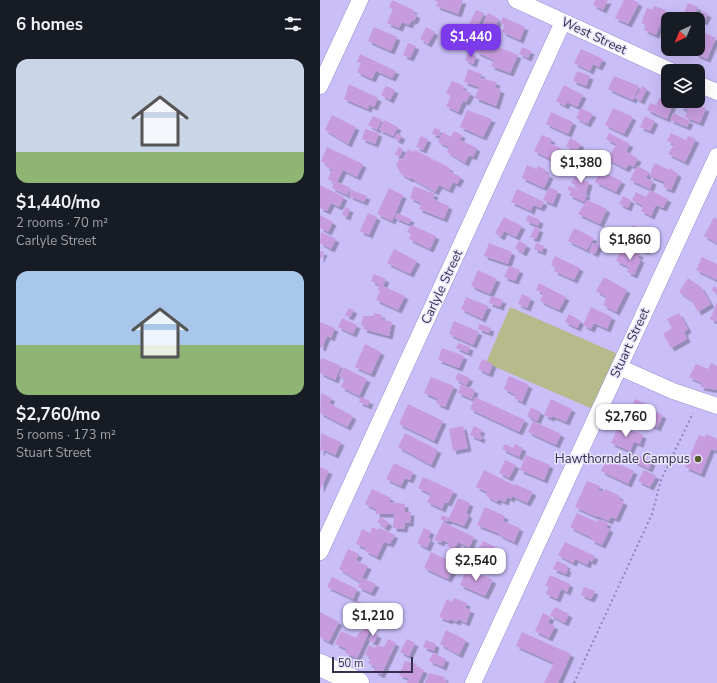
<!DOCTYPE html>
<meta charset="utf-8">
<style>
body{margin:0;font-family:"Nunito Sans",sans-serif;background:#242831;color:#f1f3f6;height:100vh;display:flex;flex-direction:column;font-size:15px;white-space:nowrap}
*{box-sizing:border-box;margin:0}
p{font-size:13px;color:#9ea1a6}
.icon{flex:none;width:22px;height:22px;fill:none;stroke:currentColor;stroke-width:2;stroke-linecap:round;stroke-linejoin:round}
.map{position:relative;flex:1;overflow:hidden}
.sheet{display:flex;flex-direction:column;background:#171b24;width:320px}
.sheet>*{flex:none}
.needle{width:26px;rotate:224deg}
.tools{position:absolute;left:341px;top:12px;display:grid;gap:8px}
.tools a{display:grid;place-items:center;width:44px;height:44px;border-radius:8px;background:#171b24;box-shadow:0 4px 16px #0002;font-size:20px}
.scale{position:absolute;left:12px;bottom:10px;width:81px;box-sizing:border-box;padding-left:4px;border:2px solid #362f4d;border-top:0;font-size:11px;line-height:14px;white-space:nowrap;color:#362f4d;-webkit-text-stroke:3px #e9e5fc;paint-order:stroke}
.price{position:absolute;translate:-50% -34px;padding:0 9px;border-radius:8px;background:#fff;color:#222;font-size:13px;line-height:26px;filter:drop-shadow(0 1px 2px #0008)}
.price::after{content:'';position:absolute;left:50%;top:24px;width:12px;height:9px;margin-left:-6px;background:inherit;clip-path:polygon(0 0,100% 0,50% 100%)}
.price.active{background:#7c3aed;color:#fff}
ul{padding:0;list-style:none}
li{display:grid;align-content:center;gap:8px;height:212px;padding:0 16px}
li span{display:grid;place-items:center;height:124px;border-radius:12px;color:#555}
li>.icon{margin-inline-start:auto}
span .icon{width:72px;height:72px;fill:#fffc;stroke-width:1}
li b{font-size:17px}
h2{display:flex;justify-content:space-between;align-items:center;height:48px;padding:0 16px;font-size:17px}
main{display:flex;flex:1;min-height:0}
.map>svg:first-child{display:block}
</style>
<main>
<section class="sheet">
<h2>6 homes<svg class="icon" aria-label="filters" viewBox="0 0 24 24"><path d="M4 7h16M4 17h16"/><circle cx="9" cy="7" r="2"/><circle cx="15" cy="17" r="2"/></svg></h2>
<ul>
<li><span style="background:linear-gradient(#c9d6e8 75%,#8fb573 0)"><svg class="icon" aria-label="home" viewBox="0 0 24 24"><path d="M3 11l9-7 9 7M6 9v11h12V9"/></svg></span><div><b>$1,440/mo</b><p>2 rooms · 70 m²</p><p>Carlyle Street</p></div></li>
<li><span style="background:linear-gradient(#a9c7e8 60%,#8fb573 0)"><svg class="icon" aria-label="home" viewBox="0 0 24 24"><path d="M3 11l9-7 9 7M6 9v11h12V9"/></svg></span><div><b>$2,760/mo</b><p>5 rooms · 173 m²</p><p>Stuart Street</p></div></li>
</ul>
</section>
<div class="map">
<svg width="397" height="683" viewBox="0 0 397 683">
<defs>
<filter id="shadow"><feDropShadow dx="3.5" dy="3.5" stdDeviation="0" flood-color="#0004"/></filter>
</defs>
<rect width="100%" height="100%" fill="#cabef9"/>
<!-- green -->
<path fill="#b6bb8b" d="M 190,307 L 298,354 L 275,410 L 166,363 Z"/>
<!-- building -->
<path fill="#c79cde" filter="url(#shadow)" d="M 72,0 L 94,10 L 93,13 L 97,15 L 94,21 L 92,20 L 89,25 L 82,22 L 79,28 L 67,23 L 73,9 L 69,7 Z
M 114,0 L 143,0 L 138,14 L 116,6 L 118,2 Z
M 275,0 L 288,0 L 283,10 L 273,5 Z
M 304,0 L 313,0 L 319,3 L 308,24 L 295,18 Z
M 368,3 L 378,7 L 374,17 L 364,13 Z
M 334,6 L 346,10 L 336,35 L 324,30 L 326,25 L 321,23 L 327,8 L 332,10 Z
M 156,10 L 164,13 L 157,28 L 149,24 Z
M 382,11 L 388,14 L 384,22 L 378,19 Z
M 168,13 L 179,19 L 174,29 L 163,24 Z
M 183,17 L 205,27 L 200,40 L 182,32 L 185,25 L 180,23 Z
M 54,27 L 77,37 L 71,51 L 48,41 Z
M 106,27 L 115,32 L 108,44 L 100,39 Z
M 380,31 L 396,38 L 387,59 L 375,54 L 378,49 Z
M 161,40 L 198,55 L 190,73 L 171,66 L 174,60 L 156,52 Z
M 88,43 L 96,46 L 90,58 L 83,55 Z
M 202,47 L 211,51 L 208,58 L 199,54 Z
M 261,49 L 283,59 L 279,67 L 273,64 L 270,71 L 254,63 Z
M 148,53 L 156,56 L 153,64 L 145,60 Z
M 40,54 L 76,71 L 72,78 L 56,71 L 52,79 L 37,72 L 41,63 L 37,62 Z
M 148,69 L 162,74 L 160,78 L 177,82 L 175,87 L 181,90 L 176,106 L 155,98 L 159,87 L 144,82 Z
M 257,71 L 270,76 L 266,86 L 253,81 Z
M 294,76 L 319,86 L 313,100 L 288,89 Z
M 132,81 L 144,86 L 142,89 L 151,93 L 146,102 L 143,101 L 138,112 L 126,106 L 131,96 L 126,93 Z
M 29,84 L 58,98 L 54,107 L 49,105 L 48,109 L 24,99 Z
M 244,85 L 263,95 L 257,107 L 247,102 L 245,106 L 236,101 Z
M 66,86 L 75,90 L 70,100 L 61,95 Z
M 322,86 L 327,89 L 321,101 L 315,98 Z
M 346,97 L 348,101 L 354,101 L 347,119 L 327,110 L 330,103 L 336,105 L 339,98 L 345,100 Z
M 362,101 L 386,108 L 380,123 L 365,117 L 368,110 L 360,107 Z
M 261,108 L 273,114 L 267,124 L 256,118 Z
M 293,108 L 313,117 L 304,134 L 285,125 Z
M 147,110 L 172,119 L 163,137 L 140,127 Z
M 231,112 L 253,122 L 248,134 L 226,124 Z
M 353,113 L 370,121 L 367,127 L 350,120 Z
M 12,115 L 36,127 L 28,144 L 5,130 Z
M 53,116 L 62,120 L 57,130 L 48,125 Z
M 325,116 L 335,121 L 330,131 L 320,127 Z
M 64,120 L 78,127 L 73,136 L 59,130 Z
M 114,128 L 120,130 L 119,136 L 112,134 Z
M 45,129 L 59,133 L 55,144 L 42,139 Z
M 134,131 L 142,135 L 140,140 L 157,148 L 153,157 L 149,155 L 145,163 L 127,152 L 129,147 L 118,142 L 122,132 L 131,137 Z
M 77,133 L 82,136 L 79,141 L 74,138 Z
M 289,133 L 310,144 L 306,151 L 318,159 L 313,167 L 309,164 L 306,169 L 287,159 L 296,145 L 298,145 L 286,139 Z
M 351,133 L 366,140 L 368,136 L 376,139 L 365,162 L 348,154 L 354,144 L 347,141 Z
M 222,135 L 232,139 L 230,143 L 242,149 L 236,162 L 214,151 Z
M 101,136 L 108,139 L 103,150 L 96,147 Z
M 250,138 L 261,144 L 256,152 L 246,146 Z
M 7,147 L 43,164 L 37,177 L 23,170 L 17,182 L 31,188 L 27,195 L 12,188 L 14,183 L 8,179 L 12,169 L 6,167 L 7,164 L 1,161 Z
M 78,147 L 83,149 L 80,156 L 75,155 Z
M 88,149 L 94,152 L 95,150 L 130,168 L 129,171 L 141,177 L 137,184 L 133,182 L 129,190 L 119,185 L 115,192 L 91,178 L 90,179 L 81,174 L 76,165 L 79,159 L 82,160 Z
M 335,163 L 349,170 L 350,168 L 358,174 L 351,190 L 343,187 L 345,182 L 329,176 Z
M 207,165 L 216,169 L 218,166 L 226,170 L 225,173 L 230,175 L 224,188 L 202,178 Z
M 317,166 L 329,172 L 326,178 L 333,181 L 330,189 L 310,180 Z
M 281,171 L 302,181 L 296,192 L 275,182 Z
M 254,177 L 269,182 L 266,193 L 255,188 L 256,185 L 251,183 Z
M 0,185 L 24,197 L 19,207 L 11,203 L 7,211 L 0,208 Z
M 94,186 L 115,194 L 113,199 L 129,206 L 124,219 L 99,209 L 101,203 L 90,198 Z
M 249,186 L 267,194 L 264,202 L 249,195 L 251,191 L 248,190 Z
M 229,187 L 238,191 L 233,204 L 223,200 Z
M 69,188 L 83,195 L 72,221 L 57,214 Z
M 197,189 L 224,202 L 221,208 L 213,205 L 211,211 L 191,202 Z
M 31,190 L 47,196 L 44,202 L 29,196 Z
M 330,190 L 348,199 L 343,208 L 336,205 L 331,216 L 321,211 L 323,206 L 312,200 L 316,192 L 326,197 Z
M 303,196 L 311,200 L 308,208 L 299,204 Z
M 267,200 L 287,209 L 280,224 L 258,214 Z
M 25,207 L 30,209 L 27,217 L 22,215 Z
M 48,213 L 57,217 L 49,235 L 40,231 Z
M 77,213 L 91,219 L 89,224 L 75,218 Z
M 0,215 L 13,222 L 8,232 L 0,228 Z
M 208,215 L 220,220 L 218,226 L 206,221 Z
M 184,217 L 202,226 L 196,237 L 184,231 L 181,237 L 175,233 Z
M 394,217 L 397,219 L 397,243 L 384,236 Z
M 91,225 L 116,236 L 110,249 L 89,239 L 91,234 L 87,232 Z
M 313,225 L 333,235 L 325,251 L 315,246 L 317,243 L 307,237 Z
M 215,227 L 220,229 L 216,239 L 210,237 Z
M 254,228 L 274,238 L 267,250 L 248,241 Z
M 287,230 L 306,238 L 302,246 L 284,238 Z
M 1,232 L 16,239 L 11,249 L 0,243 Z
M 199,241 L 207,245 L 203,253 L 195,248 Z
M 169,243 L 192,252 L 188,264 L 164,256 Z
M 216,243 L 224,246 L 222,252 L 214,249 Z
M 273,243 L 279,245 L 275,254 L 269,251 Z
M 74,249 L 97,261 L 90,274 L 67,263 Z
M 301,250 L 310,254 L 312,250 L 320,254 L 318,258 L 321,259 L 314,275 L 307,272 L 309,267 L 296,261 Z
M 0,251 L 4,252 L 0,260 Z
M 235,256 L 260,268 L 254,280 L 234,271 L 236,268 L 231,265 Z
M 382,257 L 397,264 L 397,280 L 376,270 Z
M 189,266 L 200,270 L 195,281 L 184,277 Z
M 158,270 L 177,279 L 170,294 L 151,286 Z
M 54,274 L 66,279 L 63,286 L 85,296 L 78,310 L 56,300 L 60,291 L 57,290 L 60,285 L 51,281 Z
M 284,277 L 307,290 L 296,312 L 283,305 L 287,297 L 276,291 Z
M 368,278 L 381,287 L 391,304 L 378,312 L 372,301 L 359,292 Z
M 219,283 L 246,297 L 239,310 L 220,301 L 223,293 L 216,290 Z
M 394,286 L 397,288 L 397,294 L 392,290 Z
M 202,294 L 211,298 L 207,308 L 198,304 Z
M 171,296 L 183,300 L 180,307 L 169,303 Z
M 146,297 L 168,306 L 162,319 L 141,309 Z
M 397,303 L 397,322 L 390,319 Z
M 271,307 L 292,317 L 287,329 L 274,323 L 271,329 L 263,325 Z
M 29,308 L 34,310 L 30,317 L 25,315 Z
M 54,313 L 62,315 L 61,319 L 72,322 L 69,336 L 43,329 L 44,326 L 41,325 L 43,316 L 53,316 Z
M 359,313 L 368,329 L 364,332 L 367,339 L 351,348 L 343,334 L 352,328 L 347,319 Z
M 249,314 L 261,321 L 257,328 L 245,322 Z
M 22,318 L 37,325 L 33,334 L 18,327 Z
M 134,321 L 159,332 L 153,345 L 129,334 Z
M 0,322 L 15,328 L 11,338 L 7,336 L 2,348 L 0,347 Z
M 159,324 L 171,328 L 169,333 L 158,329 Z
M 138,343 L 150,347 L 148,353 L 136,348 Z
M 45,344 L 61,352 L 51,374 L 35,367 Z
M 122,348 L 144,356 L 139,368 L 118,360 Z
M 2,358 L 21,366 L 15,380 L 0,373 L 0,360 Z
M 162,359 L 173,364 L 169,374 L 158,369 Z
M 391,363 L 397,366 L 397,390 L 380,387 L 382,383 L 369,377 L 376,364 L 388,369 Z
M 23,367 L 47,379 L 39,396 L 21,387 L 25,379 L 19,376 Z
M 138,373 L 150,378 L 146,385 L 135,379 Z
M 189,376 L 209,385 L 202,402 L 194,398 L 196,395 L 184,389 Z
M 111,377 L 134,386 L 125,407 L 116,403 L 118,399 L 104,393 Z
M 141,384 L 155,390 L 152,399 L 138,393 Z
M 1,393 L 12,398 L 9,403 L 33,416 L 27,427 L 0,413 Z
M 41,397 L 50,401 L 48,406 L 39,402 Z
M 155,397 L 205,420 L 199,432 L 150,409 Z
M 231,399 L 252,409 L 246,422 L 232,416 L 231,418 L 224,415 Z
M 315,399 L 327,404 L 326,407 L 343,415 L 337,428 L 308,415 Z
M 88,404 L 123,421 L 114,441 L 79,424 Z
M 211,407 L 221,412 L 217,421 L 207,416 Z
M 213,421 L 241,434 L 236,445 L 208,432 Z
M 299,425 L 323,435 L 320,444 L 314,442 L 310,451 L 291,443 Z
M 143,426 L 148,448 L 133,451 L 129,429 Z
M 154,426 L 162,430 L 159,435 L 162,436 L 161,440 L 150,435 Z
M 1,433 L 21,442 L 15,455 L 2,449 L 0,454 Z
M 85,433 L 118,450 L 111,465 L 78,447 Z
M 386,434 L 397,439 L 397,448 L 396,451 L 391,449 L 381,474 L 365,467 L 379,435 L 385,437 Z
M 185,444 L 193,448 L 195,444 L 203,448 L 199,457 L 182,449 Z
M 316,454 L 332,462 L 329,469 L 313,461 Z
M 206,455 L 230,465 L 224,480 L 200,470 Z
M 287,459 L 314,471 L 308,484 L 281,471 Z
M 185,460 L 196,465 L 189,478 L 179,473 Z
M 74,463 L 93,472 L 90,480 L 85,478 L 81,486 L 66,479 Z
M 0,467 L 9,471 L 0,490 Z
M 164,470 L 194,485 L 195,484 L 213,492 L 207,503 L 192,496 L 191,499 L 187,497 L 185,502 L 178,499 L 177,502 L 166,496 L 167,492 L 156,487 Z
M 324,470 L 336,476 L 330,487 L 318,481 Z
M 103,477 L 134,491 L 128,503 L 125,502 L 122,509 L 107,502 L 111,494 L 98,488 Z
M 267,481 L 280,486 L 278,490 L 284,492 L 285,489 L 300,496 L 299,499 L 304,502 L 296,519 L 291,517 L 289,521 L 278,516 L 277,517 L 255,507 Z
M 52,489 L 71,498 L 69,502 L 85,504 L 85,512 L 91,512 L 90,523 L 85,523 L 84,529 L 73,528 L 74,514 L 56,514 L 56,509 L 45,504 Z
M 138,498 L 150,503 L 146,513 L 149,515 L 144,526 L 128,520 L 127,522 L 120,519 L 122,515 L 129,518 Z
M 165,507 L 185,516 L 183,521 L 200,528 L 194,542 L 179,535 L 180,534 L 157,525 Z
M 257,513 L 277,522 L 278,519 L 288,523 L 286,527 L 290,529 L 282,545 L 271,540 L 272,538 L 250,527 Z
M 61,517 L 69,523 L 65,528 L 57,522 Z
M 123,522 L 154,537 L 149,548 L 138,542 L 134,549 L 127,546 L 129,543 L 122,540 L 121,543 L 114,540 Z
M 52,527 L 58,530 L 59,528 L 75,535 L 70,544 L 64,542 L 57,557 L 45,551 L 46,548 L 36,544 L 42,529 L 50,533 Z
M 104,528 L 111,531 L 108,538 L 111,539 L 107,548 L 97,543 Z
M 163,541 L 183,551 L 175,569 L 157,560 L 161,552 L 158,551 Z
M 245,542 L 275,556 L 272,562 L 269,560 L 267,565 L 255,559 L 253,563 L 238,555 Z
M 28,549 L 39,554 L 36,560 L 48,566 L 42,578 L 56,584 L 51,593 L 38,587 L 40,582 L 19,569 Z
M 111,552 L 136,564 L 128,579 L 104,568 Z
M 237,561 L 247,565 L 246,568 L 248,569 L 246,574 L 233,569 Z
M 147,569 L 173,580 L 165,596 L 140,585 Z
M 230,575 L 250,584 L 247,592 L 241,589 L 237,599 L 226,594 L 229,587 L 225,586 Z
M 12,577 L 37,589 L 33,599 L 7,587 Z
M 264,587 L 275,591 L 271,599 L 261,595 Z
M 134,598 L 147,603 L 145,608 L 151,610 L 146,623 L 138,619 L 137,622 L 130,619 L 129,621 L 119,617 L 127,599 L 132,602 Z
M 38,601 L 45,604 L 42,609 L 35,606 Z
M 235,607 L 249,614 L 245,623 L 230,615 Z
M 32,611 L 39,614 L 36,620 L 29,616 Z
M 0,612 L 19,622 L 9,642 L 0,637 Z
M 223,613 L 231,617 L 228,623 L 235,626 L 229,638 L 215,631 Z
M 46,623 L 52,626 L 37,658 L 25,653 L 27,649 L 15,644 L 21,631 L 36,638 L 40,631 L 43,632 Z
M 126,630 L 146,640 L 139,655 L 120,644 Z
M 52,632 L 58,635 L 54,643 L 49,640 Z
M 202,632 L 251,654 L 238,683 L 224,683 L 234,663 L 196,646 Z
M 68,639 L 76,643 L 61,675 L 54,671 L 56,667 L 48,663 L 51,658 L 45,655 L 49,645 L 55,648 L 56,645 L 64,647 Z
M 87,639 L 95,643 L 89,656 L 80,652 Z
M 106,640 L 116,644 L 114,651 L 103,647 Z
M 113,653 L 126,659 L 123,667 L 109,661 Z
M 85,661 L 97,664 L 96,666 L 104,670 L 98,683 L 87,683 L 89,679 L 79,675 Z
M 109,673 L 125,677 L 124,679 L 127,681 L 126,683 L 105,683 Z"/>
<g fill="none" stroke-linecap="round" stroke-linejoin="round">
<!-- minor casing -->
<g stroke="#9b8cd2" stroke-width="17">
<path id="minor" d="M 196,0 L 351,71
M 378,84 L 397,92
M 0,86 L 40,0
M 299,367 L 353,391 L 397,406
M 0,552 L 243,22
M 153,683 L 397,156"/>
</g>
<!-- highway casing -->
<g stroke="#9b8cd2" stroke-width="23">
<path id="highway" d="M 0,665 L 38,683"/>
</g>
<!-- path -->
<path stroke="#9086b5" stroke-width="2" stroke-dasharray="2 3" stroke-linecap="butt" d="M 254,683 L 332,514 L 341,480 L 373,413"/>
<!-- minor -->
<use href="#minor" stroke="#fff" stroke-width="16"/>
<!-- highway -->
<use href="#highway" stroke="#fff" stroke-width="22"/>
</g>
<!-- markers -->
<circle fill="#565a28" stroke="#e9e5fc" stroke-width="1.5" cx="378" cy="459" r="4"/>
<g text-anchor="middle" dominant-baseline="central" stroke-width="3" stroke-linejoin="round" paint-order="stroke">
<!-- street labels -->
<g font-size="13" fill="#362f4d" stroke="#e9e5fc">
<text transform="translate(274 36) rotate(25)">West Street</text>
<text transform="translate(122 287) rotate(-65)">Carlyle Street</text>
<text transform="translate(310 343) rotate(-65)">Stuart Street</text>
</g>
<!-- poi labels -->
<g font-size="13" fill="#362f4d" stroke="#e9e5fc" text-anchor="end">
<text x="370" y="459">Hawthorndale Campus</text>
</g>
</g>
</svg>
<div class="tools">
<a><svg class="needle" viewBox="-14 -14 28 28"><path d="M0-13l5 13h-10z" fill="#e53935"/><path d="M0 13l5-13h-10z" fill="#9ea1a6"/></svg></a>
<a><svg class="icon" aria-label="layers" viewBox="0 0 24 24"><path d="M12 4l9 5-9 5-9-5zM3 14l9 5 9-5"/></svg></a>
</div>
<div class="scale">50 m</div>
<b class="price active" style="left:151px;top:58px">$1,440</b>
<b class="price" style="left:261px;top:184px">$1,380</b>
<b class="price" style="left:310px;top:261px">$1,860</b>
<b class="price" style="left:306px;top:438px">$2,760</b>
<b class="price" style="left:156px;top:582px">$2,540</b>
<b class="price" style="left:53px;top:637px">$1,210</b>
</div>
</main>
